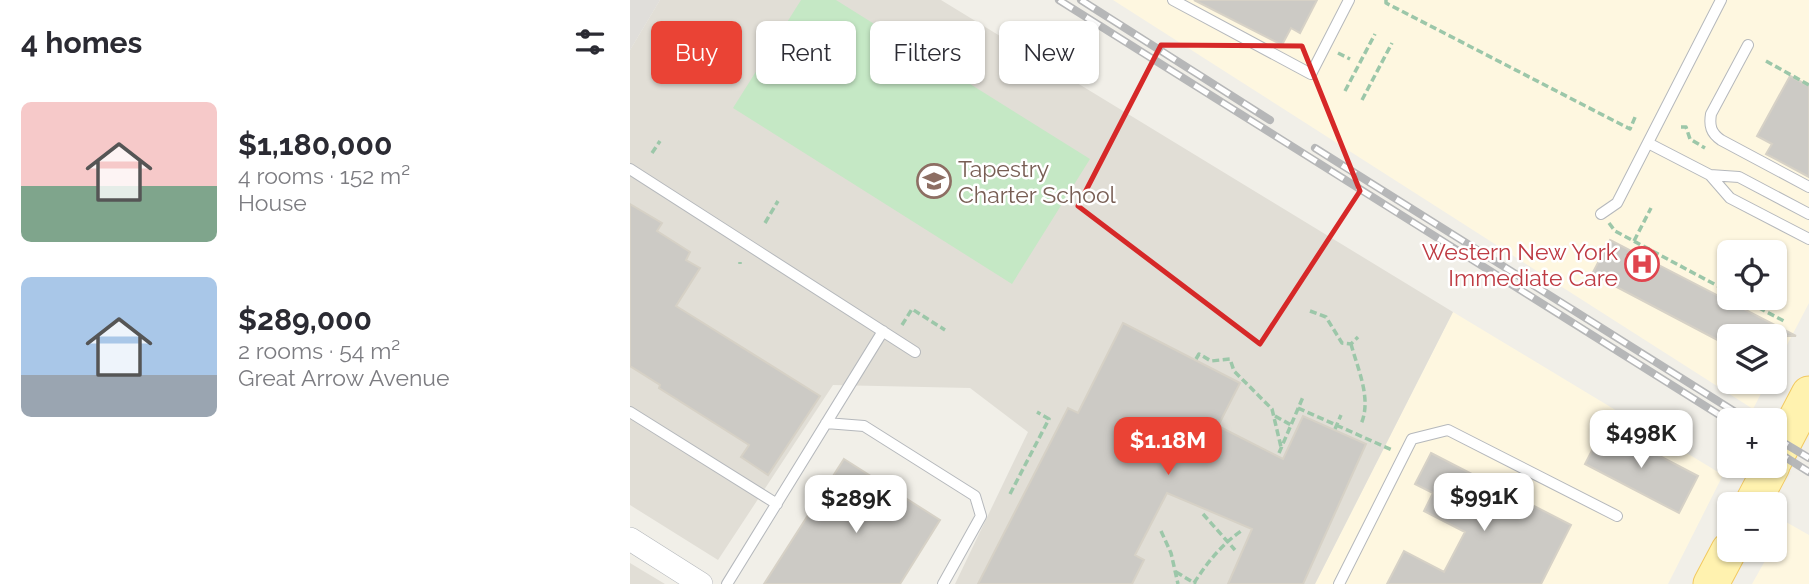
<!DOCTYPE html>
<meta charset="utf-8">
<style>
body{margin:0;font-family:Raleway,sans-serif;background:#f2f2f3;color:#2b2b33;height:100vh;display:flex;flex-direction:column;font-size:26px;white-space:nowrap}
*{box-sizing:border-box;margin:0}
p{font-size:23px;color:#7c7c81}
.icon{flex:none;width:38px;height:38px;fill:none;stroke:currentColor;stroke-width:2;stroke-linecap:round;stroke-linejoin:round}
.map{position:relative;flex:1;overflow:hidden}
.details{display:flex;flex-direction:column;background:#fff;width:630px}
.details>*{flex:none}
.hud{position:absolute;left:21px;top:21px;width:665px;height:63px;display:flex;gap:14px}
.tools{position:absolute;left:1087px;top:240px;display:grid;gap:14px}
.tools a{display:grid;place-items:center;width:70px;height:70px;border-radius:10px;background:#fff;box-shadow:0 2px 5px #0004;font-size:35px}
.price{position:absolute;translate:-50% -60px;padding:0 16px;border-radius:14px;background:#fff;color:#222;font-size:23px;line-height:46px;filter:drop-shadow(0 2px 4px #0008)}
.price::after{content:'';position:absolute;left:50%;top:42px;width:21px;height:16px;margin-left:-10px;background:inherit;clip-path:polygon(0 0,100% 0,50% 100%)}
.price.current{background:#ea4335;color:#fff}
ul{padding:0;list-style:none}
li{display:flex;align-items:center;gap:21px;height:175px;padding:0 21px}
li span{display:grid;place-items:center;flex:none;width:196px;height:140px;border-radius:10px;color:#555}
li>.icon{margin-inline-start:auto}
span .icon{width:84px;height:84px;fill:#fffc;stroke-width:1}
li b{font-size:30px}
h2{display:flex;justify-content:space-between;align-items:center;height:84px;padding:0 21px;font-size:30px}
.chip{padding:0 24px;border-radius:10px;background:#fff;box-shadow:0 2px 5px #0004;font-size:24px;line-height:63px}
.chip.current{background:#ea4335;color:#fff}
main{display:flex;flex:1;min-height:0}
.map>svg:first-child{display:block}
</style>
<main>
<section class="details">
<h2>4 homes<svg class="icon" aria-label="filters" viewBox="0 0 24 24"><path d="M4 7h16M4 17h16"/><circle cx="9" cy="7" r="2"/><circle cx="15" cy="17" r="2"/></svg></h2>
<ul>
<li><span style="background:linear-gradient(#f6c9c9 60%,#7fa58c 0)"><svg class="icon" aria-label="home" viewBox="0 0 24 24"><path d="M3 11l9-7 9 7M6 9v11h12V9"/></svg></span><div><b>$1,180,000</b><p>4 rooms · 152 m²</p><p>House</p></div></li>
<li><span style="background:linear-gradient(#a9c7e8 70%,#9aa5b1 0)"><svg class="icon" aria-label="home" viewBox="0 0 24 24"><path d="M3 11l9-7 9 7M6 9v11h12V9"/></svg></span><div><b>$289,000</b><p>2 rooms · 54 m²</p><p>Great Arrow Avenue</p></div></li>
</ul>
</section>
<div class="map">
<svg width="1179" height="584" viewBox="0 0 1179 584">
<rect width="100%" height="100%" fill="#f1efe8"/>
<!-- commercial -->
<path fill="#fef7e0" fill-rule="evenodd" d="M 483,0 L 1179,0 L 1179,303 L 1145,368 L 1144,336 L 1099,336 L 1099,382 L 1137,382 L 1123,409 ZM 1099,252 L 1144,252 L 1144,298 L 1099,298 Z
M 823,312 L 1093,475 L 1038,584 L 685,584 Z
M 1156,522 L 1179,535 L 1179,584 L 1122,584 L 1141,550 L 1144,550 L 1145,542 Z"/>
<!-- industrial -->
<path fill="#e0deda" d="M 0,0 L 30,0 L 0,50 Z"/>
<!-- education -->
<path fill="#e1ded6" d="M 30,0 L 311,0 L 823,312 L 685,584 L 325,584 L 398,432 L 340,388 L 203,385 L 88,560 L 0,505 L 0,50 Z
M 0,563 L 35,584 L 0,584 Z"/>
<!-- green -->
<path fill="#c5e8c5" d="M 171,0 L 206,0 L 460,159 L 382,284 L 103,108 Z"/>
<!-- building -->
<path fill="#cccac5" stroke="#d6d1c6" stroke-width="2" d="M 564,0 L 687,0 L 670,33 L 661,28 L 652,45 Z
M 1160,76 L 1179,86 L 1179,177 L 1136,154 L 1142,144 L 1127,136 Z
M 0,204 L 32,223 L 27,231 L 60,252 L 56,260 L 70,268 L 46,306 L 190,396 L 138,475 L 111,457 L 119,445 L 29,388 L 30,385 L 0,366 Z
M 980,240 L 1166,336 L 1099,336 L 1099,346 L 962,274 Z
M 493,323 L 610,383 L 588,426 L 653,459 L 673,416 L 736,444 L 673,584 L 598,584 L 622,529 L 537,493 L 505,555 L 514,560 L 502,584 L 348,584 L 438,408 L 448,413 Z
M 974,427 L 1068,476 L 1049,513 L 955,464 Z
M 801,453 L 941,525 L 911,584 L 757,584 L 774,551 L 814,572 L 835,532 L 794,511 L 803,493 L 785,484 Z
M 214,459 L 310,520 L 270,584 L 134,584 Z"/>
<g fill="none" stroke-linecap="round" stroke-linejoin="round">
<!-- lane casing -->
<g stroke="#b5b8bc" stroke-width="12">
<path id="lane" d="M 543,0 L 681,74 L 719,0
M 1118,45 L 1081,114 C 1079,126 1081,133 1091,140 L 1179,187
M 1018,143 L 1080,175 L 1100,198 L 1179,239
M 0,169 L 285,352
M 1080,175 L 1109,177 L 1179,214
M 971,214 L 987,203 L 1091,0
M 0,412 L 147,504
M 196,423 L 234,426 L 345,496 L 351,516 L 313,584
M 97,584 L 253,331
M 709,584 L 782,439 L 818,430 L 987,516"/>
</g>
<!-- street casing -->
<g stroke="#b5b8bc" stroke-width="24">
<path id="street" d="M 0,539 L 71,584"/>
</g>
<!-- primary casing -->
<g stroke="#f2c960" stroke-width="37">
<path id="primary" d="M 1144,461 L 1179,394
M 1122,504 L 1142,466
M 1081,584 L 1099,550"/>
</g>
<!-- path -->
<path stroke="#9cc7a9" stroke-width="3.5" stroke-dasharray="7 3.5" stroke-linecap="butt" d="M 756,0 L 756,3 L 1000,129 L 1006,115
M 708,53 L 720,59
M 1136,61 L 1179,85
M 715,91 L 745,34
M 732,100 L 762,43
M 1051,127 L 1056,127 L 1060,139 L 1075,148
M 22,153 L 30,141
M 135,223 L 148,201
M 979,223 L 985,231 L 1099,292
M 1004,241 L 1021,208
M 110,262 L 110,264
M 1110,298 L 1154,321
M 680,311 L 696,317 L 712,343 L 721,344 L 728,337
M 272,325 L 282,309 L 315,330
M 721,344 C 728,370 742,399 731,424
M 566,359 L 569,354 L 581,361 L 600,359 L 604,371 L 642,409 L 651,447
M 668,408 L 762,450
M 645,416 L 661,425
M 705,429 L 711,415
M 649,453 L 673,397
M 380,494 L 419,419 L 407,412
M 573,514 L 605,550
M 531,531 L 541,553 L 548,584
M 546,572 L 566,584
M 564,583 C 577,563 591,545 611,531"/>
<!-- lane -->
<use href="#lane" stroke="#fff" stroke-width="10"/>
<!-- street -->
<use href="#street" stroke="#fff" stroke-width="23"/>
<!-- primary -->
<use href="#primary" stroke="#fff2af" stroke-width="35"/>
<!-- rail casing -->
<g stroke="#b6b7b8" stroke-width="8">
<path id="rail" d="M 429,0 L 1099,421
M 451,0 L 640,120
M 685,148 L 1118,420
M 1144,437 L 1179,458
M 1144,450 L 1179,472"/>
</g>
<!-- rail -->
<use href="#rail" stroke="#fff" stroke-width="5" stroke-dasharray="16" stroke-linecap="butt"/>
</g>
<!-- marked area -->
<path fill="none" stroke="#d62828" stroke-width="5" stroke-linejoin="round" d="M 531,45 L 672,46 L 730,191 L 630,344 L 448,206 Z"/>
<!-- icons -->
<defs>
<g id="school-ring" transform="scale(1.75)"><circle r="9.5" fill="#fff" stroke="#8d6e63" stroke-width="1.5"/><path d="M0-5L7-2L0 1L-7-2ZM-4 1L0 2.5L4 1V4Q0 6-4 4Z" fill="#8d6e63"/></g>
<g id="hospital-ring" transform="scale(1.75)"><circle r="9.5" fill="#fff" stroke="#e0444e" stroke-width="1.5"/><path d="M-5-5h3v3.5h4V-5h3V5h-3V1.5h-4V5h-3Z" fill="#e0444e"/></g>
</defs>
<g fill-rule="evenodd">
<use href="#school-ring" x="304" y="181"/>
<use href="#hospital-ring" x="1012" y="264"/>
</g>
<g text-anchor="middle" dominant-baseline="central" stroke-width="5" stroke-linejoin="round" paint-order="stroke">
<!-- education labels -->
<g font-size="23" fill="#785e54" stroke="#fff" text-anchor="start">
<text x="328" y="168">Tapestry<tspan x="328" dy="26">Charter School</tspan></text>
</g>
<!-- health labels -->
<g font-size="23" fill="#be3a42" stroke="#fff" text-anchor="end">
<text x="988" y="251">Western New York<tspan x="988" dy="26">Immediate Care</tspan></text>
</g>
</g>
</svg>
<div class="tools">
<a><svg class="icon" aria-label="locate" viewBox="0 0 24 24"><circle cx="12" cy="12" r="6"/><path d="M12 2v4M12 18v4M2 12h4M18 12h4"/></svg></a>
<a><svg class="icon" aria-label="layers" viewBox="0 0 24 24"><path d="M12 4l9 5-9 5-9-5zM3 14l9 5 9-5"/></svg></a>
<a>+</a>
<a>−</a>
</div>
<b class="price" style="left:1011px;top:470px">$498K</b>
<b class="price current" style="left:538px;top:477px">$1.18M</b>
<b class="price" style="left:854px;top:533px">$991K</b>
<b class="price" style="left:226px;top:535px">$289K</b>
<div class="hud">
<a class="chip current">Buy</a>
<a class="chip">Rent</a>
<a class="chip">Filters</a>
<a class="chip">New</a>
</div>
</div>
</main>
